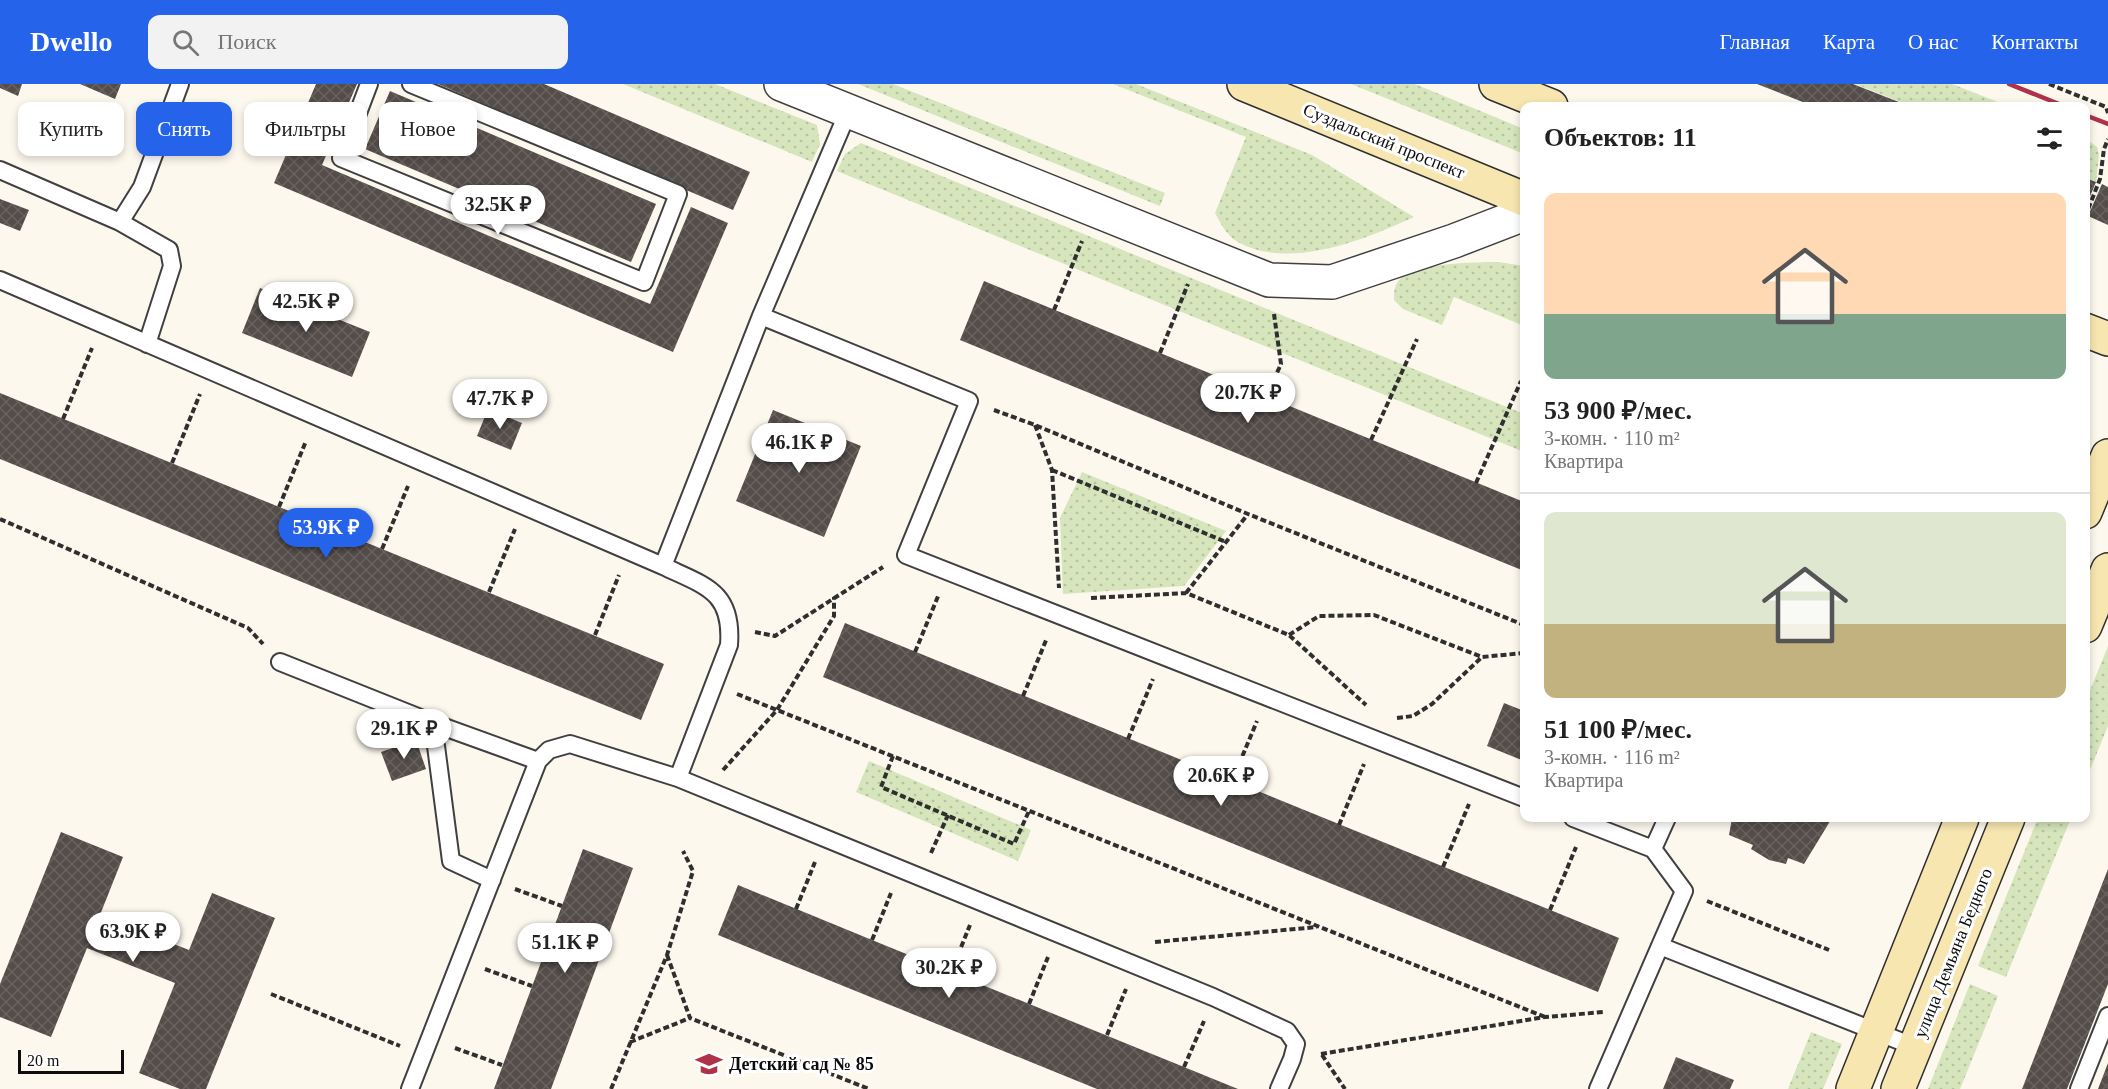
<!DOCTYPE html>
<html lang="ru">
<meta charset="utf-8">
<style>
body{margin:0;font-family:"Times New Roman",serif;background:#f2f2f2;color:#222;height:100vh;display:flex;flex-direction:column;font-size:22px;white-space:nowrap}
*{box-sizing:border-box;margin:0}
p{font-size:20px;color:#767676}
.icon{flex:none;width:33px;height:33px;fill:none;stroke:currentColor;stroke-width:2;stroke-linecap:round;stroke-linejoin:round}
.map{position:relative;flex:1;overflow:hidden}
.drawer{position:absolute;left:1520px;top:18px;width:570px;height:720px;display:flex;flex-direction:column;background:#fff;border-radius:12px;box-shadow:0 3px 9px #0003}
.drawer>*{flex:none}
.guide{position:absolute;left:18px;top:18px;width:570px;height:54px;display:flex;gap:12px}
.scale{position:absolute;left:18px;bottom:15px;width:106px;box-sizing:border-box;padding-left:6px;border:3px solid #0d0d0d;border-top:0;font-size:16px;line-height:21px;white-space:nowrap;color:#0d0d0d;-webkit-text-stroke:4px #fff;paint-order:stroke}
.price{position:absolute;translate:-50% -51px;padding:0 14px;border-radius:21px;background:#fff;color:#222;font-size:20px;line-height:39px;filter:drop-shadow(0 2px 3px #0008)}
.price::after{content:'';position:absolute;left:50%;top:36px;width:18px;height:14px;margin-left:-9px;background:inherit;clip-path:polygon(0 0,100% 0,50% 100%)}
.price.on{background:#2563eb;color:#fff}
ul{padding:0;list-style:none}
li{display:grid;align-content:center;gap:12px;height:318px;padding:0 24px}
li+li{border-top:2px solid #e0e0e0}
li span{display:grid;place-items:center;height:186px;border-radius:12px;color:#555}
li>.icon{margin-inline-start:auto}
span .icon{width:108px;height:108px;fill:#fffc;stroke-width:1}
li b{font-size:26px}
h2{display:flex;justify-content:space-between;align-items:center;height:72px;padding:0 24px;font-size:26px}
.pill{padding:0 21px;border-radius:12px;background:#fff;box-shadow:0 3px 9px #0003;font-size:21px;line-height:54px}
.pill.on{background:#2563eb;color:#fff}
header{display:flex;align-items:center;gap:36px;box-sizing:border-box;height:84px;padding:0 30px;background:#2563eb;color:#fff}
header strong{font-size:28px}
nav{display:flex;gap:33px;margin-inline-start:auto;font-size:21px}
.search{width:420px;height:54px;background:#f2f2f2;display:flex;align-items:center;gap:15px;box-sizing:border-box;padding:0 21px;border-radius:12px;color:#767676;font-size:22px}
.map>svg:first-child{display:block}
</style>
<header>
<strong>Dwello</strong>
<div class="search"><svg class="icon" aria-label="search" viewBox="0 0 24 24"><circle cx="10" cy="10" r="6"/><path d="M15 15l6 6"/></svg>Поиск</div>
<nav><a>Главная</a><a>Карта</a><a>О нас</a><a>Контакты</a></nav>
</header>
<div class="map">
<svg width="2108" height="1005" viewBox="0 0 2108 1005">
<defs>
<pattern id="grass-dots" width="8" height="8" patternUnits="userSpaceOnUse" patternTransform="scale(1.5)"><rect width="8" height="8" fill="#d6e5bb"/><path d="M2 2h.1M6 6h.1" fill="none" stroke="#b6c3a0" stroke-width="1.8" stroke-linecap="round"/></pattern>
<pattern id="building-cross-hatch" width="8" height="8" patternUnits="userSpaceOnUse" patternTransform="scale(1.5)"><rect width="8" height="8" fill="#544d4a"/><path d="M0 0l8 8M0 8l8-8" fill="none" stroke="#686260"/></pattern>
</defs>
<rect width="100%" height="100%" fill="#fdf8ee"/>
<!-- grass -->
<path fill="url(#grass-dots)" d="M 623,0 L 715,0 L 817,41 L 820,60 L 812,78 Z
M 858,0 L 893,0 L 1165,109 L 1160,122 Z
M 1113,0 L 1136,0 L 1312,71 L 1414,133 C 1366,155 1289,187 1238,158 C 1227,152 1221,140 1215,129 L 1246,53 Z
M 1351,0 L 1415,0 L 1524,45 L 1524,70 Z
M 1855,0 L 1952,0 L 2008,22 L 1911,22 Z
M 2085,54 L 2097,63 L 2099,71 L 2096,98 L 2085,94 Z
M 861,59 L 1524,330 L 1524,368 L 837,87 L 845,70 Z
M 1498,178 L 1524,182 L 1524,242 L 1454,213 L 1442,241 L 1403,225 L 1394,216 C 1394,207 1394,201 1401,194 C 1415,179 1477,178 1498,178 Z
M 1082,388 L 1226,447 L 1184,502 L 1063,510 L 1060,434 Z
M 2108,562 L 2108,642 L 2085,698 L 2085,619 Z
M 869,677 L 1031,746 L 1018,777 L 856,708 Z
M 2038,734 L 2071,734 L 2006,893 L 1978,882 Z
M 1970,900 L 1998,912 L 1960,1005 L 1928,1005 Z
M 1811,948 L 1842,960 L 1823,1005 L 1788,1005 Z"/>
<!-- building -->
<path fill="url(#building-cross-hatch)" d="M 0,0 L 22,0 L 18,12 L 0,4 Z
M 80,0 L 121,0 L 115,15 Z
M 316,0 L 357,0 L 322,81 L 650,220 L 691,123 L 728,139 L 673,268 L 274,99 Z
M 438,0 L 544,0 L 750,88 L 733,126 Z
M 1757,0 L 1853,0 L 1909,22 L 1813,22 Z
M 390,7 L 656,120 L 631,178 L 365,65 Z
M 2085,94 L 2096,98 L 2085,124 Z
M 2102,100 L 2108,103 L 2108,141 L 2088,132 Z
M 0,115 L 29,126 L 20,147 L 0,139 Z
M 984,197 L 1524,418 L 1524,487 L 960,256 Z
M 260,204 L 370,248 L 352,293 L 242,249 Z
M 0,309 L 664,580 L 641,636 L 0,375 Z
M 488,325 L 522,339 L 511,366 L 477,352 Z
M 773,326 L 861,362 L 824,453 L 736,417 Z
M 845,539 L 1619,854 L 1598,908 L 823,593 Z
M 1504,619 L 1524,627 L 1524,677 L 1487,662 Z
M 416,656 L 426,685 L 392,697 L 381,668 Z
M 1732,734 L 1832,734 L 1804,780 L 1788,774 L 1786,780 L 1769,776 L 1751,765 L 1753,761 L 1729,751 Z
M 61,748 L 123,773 L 100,831 L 189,866 L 212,809 L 275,834 L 206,1005 L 180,1005 L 139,989 L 175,899 L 87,864 L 51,953 L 0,933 L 0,900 Z
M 583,765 L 633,784 L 612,841 L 551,1005 L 494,1005 Z
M 2108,785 L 2108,900 L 2067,1005 L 2022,1005 Z
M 738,801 L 872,856 L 1238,1005 L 1097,1005 L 718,851 Z
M 1676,973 L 1734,996 L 1730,1005 L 1663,1005 Z
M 2108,979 L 2108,1005 L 2098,1005 Z"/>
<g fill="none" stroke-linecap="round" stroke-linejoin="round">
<!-- lane casing -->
<g stroke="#404040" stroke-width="20">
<path id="lane" d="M 369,0 L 341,74 L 644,198 L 678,110 L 411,0
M 0,86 L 120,138 L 142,103 L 180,0
M 120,138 L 169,166 L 172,182 L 147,260
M 0,196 L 663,482 L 761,232 L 848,28
M 761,232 L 969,317 L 906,471 L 1524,714
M 663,482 C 705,502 733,507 729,561 L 678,694
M 280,578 L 433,639 L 538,677 L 410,1005
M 433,639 L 451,777 L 492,796
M 538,677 L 549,666 L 570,660 L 678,694 L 1213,913 L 1287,947 L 1296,960 L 1292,975 L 1279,1005
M 1573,734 L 1653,765 L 1684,807 L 1660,862 L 1915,963
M 1653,765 L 1667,734
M 1598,1005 L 1660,862
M 2079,1005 L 2108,932"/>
</g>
<!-- street casing -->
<g stroke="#404040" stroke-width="36">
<path id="street" d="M 781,0 L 1269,196 L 1332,198 L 1454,157 L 1524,130"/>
</g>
<!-- secondary casing -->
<g stroke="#2f2f2f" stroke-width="36">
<path id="secondary" d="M 1244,0 L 1524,115
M 1496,0 L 1551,22
M 2085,246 L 2108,255
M 2085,428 L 2108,372
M 2085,542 L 2108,486
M 1853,1005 L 1962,734
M 1898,1005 L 2008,734"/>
</g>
<!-- path -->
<path stroke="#2f2f2f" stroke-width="4" stroke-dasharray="6 3" stroke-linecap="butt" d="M 2049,0 L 2106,23 L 2108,29
M 2085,133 L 2100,95 L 2104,65 L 2108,55
M 1054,226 L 1082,157
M 1160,269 L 1188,200
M 1266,313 L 1281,280 L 1274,230
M 994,326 L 1035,341 L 1248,430 L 1524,541
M 63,335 L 92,264
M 1035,341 L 1052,386 L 1059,504
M 1371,356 L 1417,255
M 172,379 L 200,310
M 1052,386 L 1226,458
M 1476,399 L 1521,297
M 279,423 L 306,357
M 0,435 L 248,544 L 263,560
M 382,465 L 408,402
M 489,508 L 515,445
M 1186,509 L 1248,430
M 1091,514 L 1186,509 L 1289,551 L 1366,621
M 755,548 L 775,552 L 883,483
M 595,551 L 619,491
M 1289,551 L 1319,532 L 1374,531 L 1482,573 L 1524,569
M 915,568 L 939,510
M 737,610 L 1545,933
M 1023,612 L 1047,554
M 1397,634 L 1413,632 L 1432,620 L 1482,573
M 1128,655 L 1153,595
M 893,672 L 881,703 L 1014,760 L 1029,727
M 723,686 L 777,626 L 834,532 L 834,513
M 1232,697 L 1257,637
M 1339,741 L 1364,680
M 931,769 L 948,731
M 1443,783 L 1469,720
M 515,805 L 562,822
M 1707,817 L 1829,866
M 796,825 L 815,778
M 1550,826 L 1576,763
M 872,856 L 891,809
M 1155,858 L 1317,843
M 667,871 L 690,934 L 869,1005
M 485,885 L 532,902
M 951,888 L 970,841
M 271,910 L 400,962
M 1029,920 L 1048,873
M 1107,951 L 1126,905
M 630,958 L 690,934
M 455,964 L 502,981
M 1321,970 L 1545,933 L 1604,928
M 1322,971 L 1345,1005
M 1184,983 L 1204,937
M 611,1005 L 667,871 L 693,787 L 683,767"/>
<!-- lane -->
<use href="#lane" stroke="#fff" stroke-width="16"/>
<!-- street -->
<use href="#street" stroke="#fff" stroke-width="33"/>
<!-- secondary -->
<use href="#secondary" stroke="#f7e6af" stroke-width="33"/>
<!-- rail -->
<path stroke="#af3248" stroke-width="4.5" d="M 2009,0 L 2064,22
M 2085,31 L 2108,40"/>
</g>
<!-- icons -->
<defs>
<g id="school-bare" transform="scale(2.07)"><path d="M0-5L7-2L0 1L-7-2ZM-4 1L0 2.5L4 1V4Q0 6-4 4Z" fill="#af3248" stroke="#fff" stroke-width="2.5" paint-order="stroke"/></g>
</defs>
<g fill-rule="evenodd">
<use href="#school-bare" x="709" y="980"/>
</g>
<g text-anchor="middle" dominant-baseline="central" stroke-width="6" stroke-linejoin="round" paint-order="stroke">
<!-- street labels -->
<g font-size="18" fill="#0d0d0d" stroke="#fff">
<text transform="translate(1384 57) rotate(22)">Суздальский проспект</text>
<text transform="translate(1953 869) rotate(-68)">улица Демьяна Бедного</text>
</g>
<!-- poi labels -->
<g font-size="18" font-weight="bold" fill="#0d0d0d" stroke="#fff" text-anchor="start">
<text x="729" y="980">Детский сад № 85</text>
</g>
</g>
</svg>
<div class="scale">20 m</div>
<b class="price" style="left:498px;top:152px">32.5K ₽</b>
<b class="price" style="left:306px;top:249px">42.5K ₽</b>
<b class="price" style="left:1248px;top:340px">20.7K ₽</b>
<b class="price" style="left:500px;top:346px">47.7K ₽</b>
<b class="price" style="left:799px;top:390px">46.1K ₽</b>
<b class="price on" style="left:326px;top:475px">53.9K ₽</b>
<b class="price" style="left:404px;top:676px">29.1K ₽</b>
<b class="price" style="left:1221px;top:723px">20.6K ₽</b>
<b class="price" style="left:133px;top:879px">63.9K ₽</b>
<b class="price" style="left:565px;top:890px">51.1K ₽</b>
<b class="price" style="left:949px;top:915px">30.2K ₽</b>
<div class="guide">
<a class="pill">Купить</a>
<a class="pill on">Снять</a>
<a class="pill">Фильтры</a>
<a class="pill">Новое</a>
</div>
<section class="drawer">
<h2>Объектов: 11<svg class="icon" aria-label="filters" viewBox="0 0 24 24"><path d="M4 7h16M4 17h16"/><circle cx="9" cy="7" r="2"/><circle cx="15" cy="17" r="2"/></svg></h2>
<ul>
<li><span style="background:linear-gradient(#ffd9b3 65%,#7fa58c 0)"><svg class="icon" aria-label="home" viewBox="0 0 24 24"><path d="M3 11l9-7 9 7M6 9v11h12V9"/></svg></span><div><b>53 900 ₽/мес.</b><p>3-комн. · 110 m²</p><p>Квартира</p></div></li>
<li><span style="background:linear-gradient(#dfe7d0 60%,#c2b280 0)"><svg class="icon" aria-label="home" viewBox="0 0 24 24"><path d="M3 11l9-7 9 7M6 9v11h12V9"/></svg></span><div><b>51 100 ₽/мес.</b><p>3-комн. · 116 m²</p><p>Квартира</p></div></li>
</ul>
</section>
</div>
